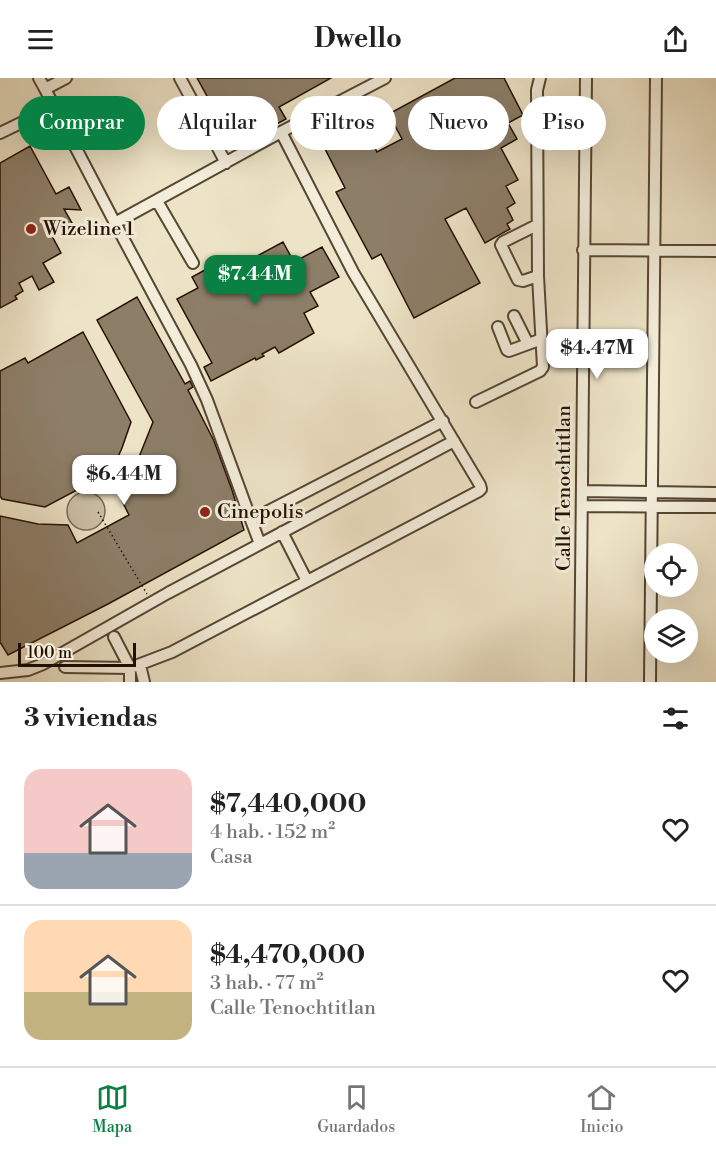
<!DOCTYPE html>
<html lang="es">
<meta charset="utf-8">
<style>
body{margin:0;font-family:"Libre Bodoni",serif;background:#f6f6f6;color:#222;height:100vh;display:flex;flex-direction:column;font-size:22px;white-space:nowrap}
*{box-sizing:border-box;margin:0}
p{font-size:20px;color:#767676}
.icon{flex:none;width:33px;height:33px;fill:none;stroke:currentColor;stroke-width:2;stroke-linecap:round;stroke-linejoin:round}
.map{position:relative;height:604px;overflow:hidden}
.sheet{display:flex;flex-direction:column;background:#fff;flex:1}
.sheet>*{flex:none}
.guide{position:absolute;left:18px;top:18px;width:681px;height:54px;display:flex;gap:12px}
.controls{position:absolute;left:644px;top:465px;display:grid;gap:12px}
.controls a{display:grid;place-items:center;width:54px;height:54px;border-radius:50%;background:#fff;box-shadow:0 6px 24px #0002;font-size:30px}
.scale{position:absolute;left:18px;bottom:15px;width:118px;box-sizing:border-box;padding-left:6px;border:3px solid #241103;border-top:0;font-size:16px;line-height:21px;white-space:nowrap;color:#241103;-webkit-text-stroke:4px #f3edda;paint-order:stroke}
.price{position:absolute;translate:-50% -51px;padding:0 14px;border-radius:12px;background:#fff;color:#222;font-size:20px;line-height:39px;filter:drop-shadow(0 2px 3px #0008)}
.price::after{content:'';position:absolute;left:50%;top:36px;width:18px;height:14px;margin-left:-9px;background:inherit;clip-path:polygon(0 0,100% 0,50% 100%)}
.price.on{background:#0b8043;color:#fff}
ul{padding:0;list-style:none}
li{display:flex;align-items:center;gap:18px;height:150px;padding:0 24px}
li+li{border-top:2px solid #e0e0e0}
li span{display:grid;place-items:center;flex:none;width:168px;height:120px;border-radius:18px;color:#555}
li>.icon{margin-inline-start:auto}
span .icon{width:72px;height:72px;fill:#fffc;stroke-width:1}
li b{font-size:26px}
h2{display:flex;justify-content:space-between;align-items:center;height:72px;padding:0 24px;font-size:26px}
.pill{padding:0 21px;border-radius:27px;background:#fff;box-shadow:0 6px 24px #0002;font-size:21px;line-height:54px}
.pill.on{background:#0b8043;color:#fff}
header{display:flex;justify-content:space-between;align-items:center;height:78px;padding:0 24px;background:#fff;font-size:27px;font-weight:700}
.tab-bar{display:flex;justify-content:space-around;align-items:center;height:84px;border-top:2px solid #e0e0e0;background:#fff;font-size:16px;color:#767676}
.tab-bar a{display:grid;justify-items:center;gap:3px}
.tab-bar .on{color:#0b8043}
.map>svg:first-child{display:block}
</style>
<header><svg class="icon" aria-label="menu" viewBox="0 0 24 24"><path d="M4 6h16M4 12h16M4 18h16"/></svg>Dwello<svg class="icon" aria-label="share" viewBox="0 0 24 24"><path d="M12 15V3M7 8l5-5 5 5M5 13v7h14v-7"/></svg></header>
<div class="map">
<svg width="716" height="604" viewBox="0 0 716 604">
<rect width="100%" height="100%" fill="#ede3c6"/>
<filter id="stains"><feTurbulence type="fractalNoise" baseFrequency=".00333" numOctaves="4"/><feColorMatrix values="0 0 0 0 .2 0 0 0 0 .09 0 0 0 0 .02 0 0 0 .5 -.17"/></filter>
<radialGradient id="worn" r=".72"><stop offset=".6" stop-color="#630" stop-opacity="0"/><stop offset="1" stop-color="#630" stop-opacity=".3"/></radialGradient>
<!-- garden -->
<path fill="#cbbfa5" stroke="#786854" stroke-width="1.5" d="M67 433a19 19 0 1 1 38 0a19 19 0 1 1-38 0Z"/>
<!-- building -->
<path fill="#8d7e68" stroke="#241103" stroke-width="1.5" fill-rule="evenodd" d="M 197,0 L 331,0 L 279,29 L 286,41 L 231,71 L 214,40 L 218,38 Z
M 455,0 L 504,0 L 523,37 L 508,45 L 517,61 L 501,70 L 518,102 L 506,108 L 515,125 L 507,130 L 513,142 L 507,146 L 510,151 L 485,165 L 466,130 L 445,141 L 480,205 L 414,240 L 381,176 L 372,181 L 336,114 L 345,110 L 323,67 L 337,60 L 341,54 L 355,47 L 350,37 L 366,28 L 368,32 L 370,31 L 376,43 ZM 393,44 L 402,61 L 377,74 L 368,57 Z
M 30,68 L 56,116 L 69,109 L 81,132 L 64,131 L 72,145 L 51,156 L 61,175 L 43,185 L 54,204 L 39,212 L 32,198 L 19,205 L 23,213 L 15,218 L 17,221 L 0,230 L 0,85 Z
M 283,164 L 294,184 L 322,169 L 339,199 L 310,214 L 318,228 L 304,235 L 314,255 L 279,275 L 275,269 L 262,276 L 264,278 L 256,282 L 255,280 L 211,303 L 204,289 L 212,285 L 177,221 L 198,210 L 192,199 L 214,187 L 220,198 Z
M 137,219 L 185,306 L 190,303 L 193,309 L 188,312 L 214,363 L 232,412 L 244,452 L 108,526 L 8,577 L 0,564 L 0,438 L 38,446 L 68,447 L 77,465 L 129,437 L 120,419 L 135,389 L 153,344 L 97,242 Z
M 83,254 L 131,344 L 122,370 L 111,394 L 45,429 L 2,421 L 0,418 L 0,293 L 25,280 L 28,285 Z"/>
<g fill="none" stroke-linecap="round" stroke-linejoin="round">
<!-- minor casing -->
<g stroke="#564634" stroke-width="14">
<path id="minor" d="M 39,0 L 45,11 L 66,0
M 180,0 L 226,85
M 385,0 L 281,54 L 115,145 L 191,287 L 207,322 L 251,442 L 443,343
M 45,11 L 115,145
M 0,55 L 31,40
M 157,123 L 193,185
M 537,147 L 503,164 L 501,167 L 518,202 L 523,203 L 538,198
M 583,172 L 716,173
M 514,238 L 528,266
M 498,249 L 507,272 L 509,273 L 542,261
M 476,324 L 540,293 L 543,289 L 538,198 L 537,12 L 540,0
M 582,413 L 716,415
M 582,428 L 716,429
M 251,442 L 260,466
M 282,454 L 307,503
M 114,559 L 130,590 L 130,604
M 140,587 L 144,604
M 65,589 L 130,590 L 172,574 L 479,413 L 481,411 L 480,407 L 353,194 L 281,54
M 0,595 L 28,592 L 43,586 L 168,515 L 454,363
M 580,604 L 586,0
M 650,604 L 656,0"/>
</g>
<!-- path -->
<path stroke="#241103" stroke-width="1.5" stroke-dasharray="1.5 3" stroke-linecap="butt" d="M 98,434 L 147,516"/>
<!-- minor -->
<use href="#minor" stroke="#f3edda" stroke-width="10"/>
</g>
<!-- markers -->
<g fill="#8f2418" stroke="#f3edda" stroke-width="2">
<circle cx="31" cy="151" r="6"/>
<circle cx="205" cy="434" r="6"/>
</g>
<g text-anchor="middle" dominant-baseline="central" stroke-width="6" stroke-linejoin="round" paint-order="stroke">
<!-- poi labels -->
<g font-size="20" fill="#241103" stroke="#f3edda" text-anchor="start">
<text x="43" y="151">Wizeline 1</text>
<text x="217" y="434">Cinepolis</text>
</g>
<!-- street labels -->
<g font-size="20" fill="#241103" stroke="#f3edda">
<text transform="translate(564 410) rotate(-90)">Calle Tenochtitlan</text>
</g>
</g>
<rect width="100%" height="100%" filter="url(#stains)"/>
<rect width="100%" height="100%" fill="url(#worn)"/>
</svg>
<div class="controls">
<a><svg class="icon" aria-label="locate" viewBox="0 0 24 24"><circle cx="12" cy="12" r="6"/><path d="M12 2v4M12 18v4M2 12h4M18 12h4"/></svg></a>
<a><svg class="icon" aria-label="layers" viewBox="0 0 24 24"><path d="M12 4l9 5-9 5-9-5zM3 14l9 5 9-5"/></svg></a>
</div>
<div class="scale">100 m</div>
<b class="price on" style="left:255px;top:228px">$7.44M</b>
<b class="price" style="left:597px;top:302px">$4.47M</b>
<b class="price" style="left:124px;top:428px">$6.44M</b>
<div class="guide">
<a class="pill on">Comprar</a>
<a class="pill">Alquilar</a>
<a class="pill">Filtros</a>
<a class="pill">Nuevo</a>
<a class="pill">Piso</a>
</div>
</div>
<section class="sheet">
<h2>3 viviendas<svg class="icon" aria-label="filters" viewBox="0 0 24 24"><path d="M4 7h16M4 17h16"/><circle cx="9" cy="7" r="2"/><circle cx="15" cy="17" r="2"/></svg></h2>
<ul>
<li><span style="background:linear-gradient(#f6c9c9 70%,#9aa5b1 0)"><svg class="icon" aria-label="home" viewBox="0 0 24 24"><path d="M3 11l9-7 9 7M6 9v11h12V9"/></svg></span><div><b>$7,440,000</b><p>4 hab. · 152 m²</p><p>Casa</p></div><svg class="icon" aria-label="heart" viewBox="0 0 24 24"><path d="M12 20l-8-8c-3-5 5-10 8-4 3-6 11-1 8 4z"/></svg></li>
<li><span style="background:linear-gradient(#ffd9b3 60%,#c2b280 0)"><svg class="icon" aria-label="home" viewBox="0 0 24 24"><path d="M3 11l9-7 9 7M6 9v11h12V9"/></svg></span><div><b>$4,470,000</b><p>3 hab. · 77 m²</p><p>Calle Tenochtitlan</p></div><svg class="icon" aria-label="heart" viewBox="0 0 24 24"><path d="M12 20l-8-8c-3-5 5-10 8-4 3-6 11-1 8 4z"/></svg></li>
</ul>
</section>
<nav class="tab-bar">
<a class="on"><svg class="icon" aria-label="map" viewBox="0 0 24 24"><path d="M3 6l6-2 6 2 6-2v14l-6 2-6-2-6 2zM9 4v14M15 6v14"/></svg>Mapa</a>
<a><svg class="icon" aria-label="saved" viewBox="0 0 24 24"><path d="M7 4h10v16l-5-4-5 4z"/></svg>Guardados</a>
<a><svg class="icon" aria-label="home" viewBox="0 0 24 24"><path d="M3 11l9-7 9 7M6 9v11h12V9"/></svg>Inicio</a>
</nav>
